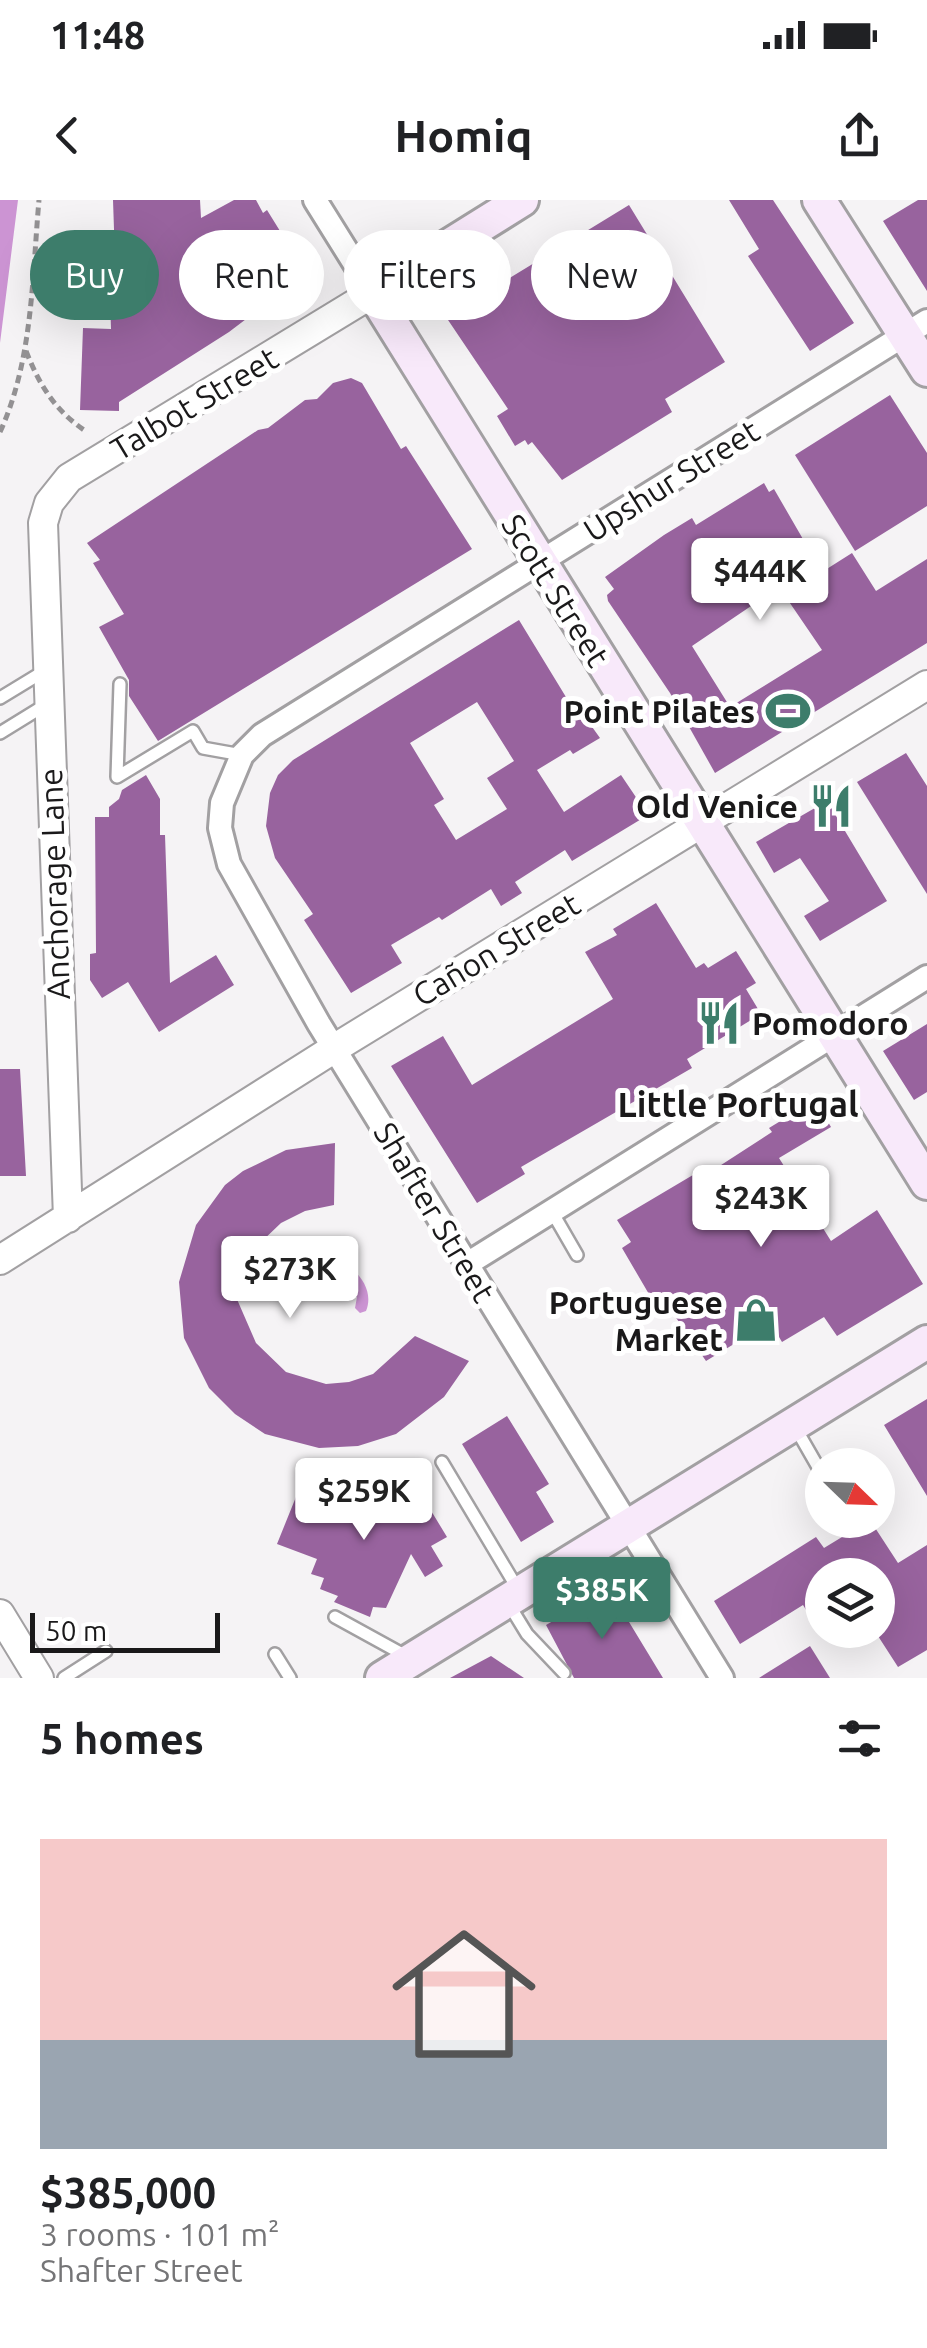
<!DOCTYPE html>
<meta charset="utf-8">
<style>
body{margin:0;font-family:Ubuntu,sans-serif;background:#f2f2f2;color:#202124;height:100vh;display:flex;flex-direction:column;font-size:38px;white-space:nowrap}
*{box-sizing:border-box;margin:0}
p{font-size:32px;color:#757577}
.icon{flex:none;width:55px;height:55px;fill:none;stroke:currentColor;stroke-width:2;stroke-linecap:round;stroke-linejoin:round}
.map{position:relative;height:1478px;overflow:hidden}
.details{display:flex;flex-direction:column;background:#fff;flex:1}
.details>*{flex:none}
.banner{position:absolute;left:30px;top:30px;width:868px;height:90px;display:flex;gap:20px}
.needle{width:65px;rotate:113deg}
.controls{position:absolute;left:805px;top:1248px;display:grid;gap:20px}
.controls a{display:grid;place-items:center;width:90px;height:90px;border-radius:50%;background:#fff;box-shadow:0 10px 40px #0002;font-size:50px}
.scale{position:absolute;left:30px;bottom:25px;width:190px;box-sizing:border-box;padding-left:10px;border:5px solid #1a191a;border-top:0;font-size:28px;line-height:35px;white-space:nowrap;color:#1a191a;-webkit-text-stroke:8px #fff;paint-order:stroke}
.price{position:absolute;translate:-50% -85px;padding:0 22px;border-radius:10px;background:#fff;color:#222;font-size:32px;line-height:65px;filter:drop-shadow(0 2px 5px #0008)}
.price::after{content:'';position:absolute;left:50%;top:60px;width:30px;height:22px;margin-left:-15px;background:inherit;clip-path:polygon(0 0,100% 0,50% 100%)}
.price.on{background:#3d7d6b;color:#fff}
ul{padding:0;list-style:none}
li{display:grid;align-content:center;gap:20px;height:530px;padding:0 40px}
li+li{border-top:2px solid #e0e0e0}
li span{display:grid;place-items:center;height:310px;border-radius:0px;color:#555}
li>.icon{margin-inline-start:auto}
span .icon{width:180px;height:180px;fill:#fffc;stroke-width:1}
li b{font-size:42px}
h2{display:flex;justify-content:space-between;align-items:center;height:120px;padding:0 40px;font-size:42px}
.tag{padding:0 35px;border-radius:45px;background:#fff;box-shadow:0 10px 40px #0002;font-size:35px;line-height:90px}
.tag.on{background:#3d7d6b;color:#fff}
.status{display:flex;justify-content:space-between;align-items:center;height:70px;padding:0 50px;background:#fff;direction:ltr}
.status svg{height:28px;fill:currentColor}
header{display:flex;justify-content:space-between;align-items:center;height:130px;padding:0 40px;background:#fff;font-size:45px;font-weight:600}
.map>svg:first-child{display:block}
</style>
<div class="status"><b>11:48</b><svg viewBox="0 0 49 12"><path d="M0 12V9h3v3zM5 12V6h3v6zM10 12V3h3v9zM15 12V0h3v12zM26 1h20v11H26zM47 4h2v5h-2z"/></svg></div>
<header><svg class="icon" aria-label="back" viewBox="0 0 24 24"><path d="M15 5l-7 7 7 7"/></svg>Homiq<svg class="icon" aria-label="share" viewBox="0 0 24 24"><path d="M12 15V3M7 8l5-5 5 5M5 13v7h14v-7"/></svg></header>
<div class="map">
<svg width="927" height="1478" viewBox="0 0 927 1478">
<rect width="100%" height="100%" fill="#f5f3f5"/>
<!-- water -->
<path fill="#cc94d3" d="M 0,0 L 18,0 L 0,143 Z
M 329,1057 C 352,1062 376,1087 366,1111 L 360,1113 L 355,1108 L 357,1097 L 327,1089 L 315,1080 C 315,1067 317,1061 329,1057 Z"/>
<!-- building -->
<path fill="#98639e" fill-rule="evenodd" d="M 113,0 L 200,0 L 201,18 L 234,0 L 256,0 L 263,13 L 267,10 L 306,73 L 254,105 L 258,110 L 229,132 L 119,202 L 119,211 L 80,210 L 83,128 L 111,129 L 109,61 L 115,58 Z
M 729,0 L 773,0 L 854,123 L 810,151 L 748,56 L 759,49 Z
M 918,0 L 927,0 L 927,91 L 883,21 Z
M 629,5 L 725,162 L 665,199 L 672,212 L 562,280 L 532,242 L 528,245 L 525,240 L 515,246 L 497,216 L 508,209 L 446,117 Z
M 351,178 L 362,183 L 401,249 L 406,246 L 472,349 L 158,541 L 129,496 L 129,480 L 99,427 L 124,414 L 93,363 L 100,360 L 87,343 L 258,230 L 268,228 L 305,200 L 317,199 L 333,183 Z
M 890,195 L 927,253 L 927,306 L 855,351 L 795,255 Z
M 764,283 L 769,292 L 774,289 L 822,372 L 852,353 L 876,391 L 927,359 L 927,443 L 715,573 L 670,493 L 608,401 L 607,395 L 614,389 L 605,377 L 664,335 L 692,318 L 696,325 ZM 779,387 L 822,450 L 730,507 L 692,446 Z
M 519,420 L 580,520 L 585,517 L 600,538 L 573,554 L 570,550 L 537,570 L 564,612 L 621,575 L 648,615 L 572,661 L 565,650 L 515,682 L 522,693 L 501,706 L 491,689 L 442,720 L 439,717 L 391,745 L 402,763 L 351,793 L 304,720 L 313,714 L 275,658 L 266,626 L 270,593 L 278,575 L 293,560 ZM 477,502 L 514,561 L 487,578 L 507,609 L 456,640 L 434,605 L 444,599 L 410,543 Z
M 906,553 L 927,586 L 927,694 L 857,582 Z
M 146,575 L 160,599 L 160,635 L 165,635 L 170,783 L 216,755 L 234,785 L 159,832 L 128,782 L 102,798 L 90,780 L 90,754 L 96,753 L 95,617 L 109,617 L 109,607 L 119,599 L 122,590 Z
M 827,601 L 887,701 L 820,741 L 804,716 L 829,701 L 800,658 L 774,673 L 756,642 Z
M 656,703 L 696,768 L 704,763 L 708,768 L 736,751 L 756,783 L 746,789 L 761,814 L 687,859 L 692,868 L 521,967 L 525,974 L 477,1003 L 391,866 L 443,836 L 472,885 L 613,799 L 585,752 L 617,735 L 613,729 Z
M 927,824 L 927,892 L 914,900 L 883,851 Z
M 0,869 L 20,869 L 26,976 L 0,976 Z
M 815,900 L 831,927 L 779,958 L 831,1041 L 877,1010 L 923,1084 L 837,1136 L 824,1117 L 782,1142 L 770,1122 L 706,1161 L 661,1096 L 653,1101 L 622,1048 L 631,1042 L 617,1020 L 698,972 L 701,978 L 772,932 L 769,928 Z
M 335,943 L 334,1005 L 305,1011 L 281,1023 L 259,1044 L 244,1068 L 258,1072 L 255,1099 L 236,1097 L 256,1143 L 286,1172 L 326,1184 L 349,1182 L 373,1174 L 415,1136 L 469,1161 L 444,1197 L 396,1234 L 358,1246 L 319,1248 L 265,1234 L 235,1214 L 209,1188 L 184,1138 L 179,1082 L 196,1025 L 225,985 L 243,971 L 286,950 Z
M 927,1199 L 927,1296 L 884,1225 Z
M 507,1216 L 549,1284 L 536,1292 L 554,1322 L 521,1342 L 462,1244 Z
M 413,1281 L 447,1337 L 431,1346 L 443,1366 L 425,1377 L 411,1354 L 386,1408 L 373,1407 L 370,1417 L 334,1402 L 338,1396 L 320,1389 L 324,1378 L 311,1374 L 317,1359 L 277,1344 L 300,1287 L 353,1309 L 384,1290 L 386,1298 Z
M 870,1320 L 898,1363 L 927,1345 L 927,1450 L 898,1467 L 878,1436 L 878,1375 L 822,1375 L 822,1436 L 803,1405 L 740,1444 L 714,1401 L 816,1337 L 824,1348 Z
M 609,1389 L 663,1478 L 574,1478 L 546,1425 Z
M 810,1446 L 830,1478 L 759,1478 Z
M 491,1456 L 524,1478 L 450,1478 Z"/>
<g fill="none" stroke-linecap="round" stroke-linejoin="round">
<!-- service casing -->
<g stroke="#a2a0a2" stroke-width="16">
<path id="service" d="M 120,484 L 117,577 L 193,531 L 203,548 L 242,555
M 0,498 L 46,470
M 0,533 L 47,504
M 551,1010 L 577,1055
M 795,1227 L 822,1274
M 442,1262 L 519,1391
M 508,1403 L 527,1434 L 564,1473
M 335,1417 L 406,1456
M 275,1454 L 290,1478
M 64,1478 L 106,1451"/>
</g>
<!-- minor casing -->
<g stroke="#a2a0a2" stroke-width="28">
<path id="minor" d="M 315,0 L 373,93
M 467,1064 L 927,777
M 722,1478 L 319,824 L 229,664 L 220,628 L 222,603 L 242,555 L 262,535 L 927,121"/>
</g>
<!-- tertiary casing -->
<g stroke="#a2a0a2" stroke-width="32">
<path id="tertiary" d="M 68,1018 L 43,323 L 49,303 L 69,278 L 373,93
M 0,1060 L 335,848 L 927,485
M 0,1414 L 39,1478"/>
</g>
<!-- secondary casing -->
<g stroke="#a2a0a2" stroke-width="38">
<path id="secondary" d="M 522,0 L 373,93 L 927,983
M 819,0 L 927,170
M 382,1478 L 927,1142"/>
</g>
<!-- path -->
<path stroke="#939193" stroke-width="5" stroke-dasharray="8 5" stroke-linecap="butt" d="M 26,151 C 40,186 55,211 87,232
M 0,232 C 33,160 32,78 39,0"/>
<!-- service -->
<use href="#service" stroke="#fff" stroke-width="11"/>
<!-- minor -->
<use href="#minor" stroke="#fff" stroke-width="22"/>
<!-- tertiary -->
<use href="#tertiary" stroke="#fff" stroke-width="28"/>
<!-- secondary -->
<use href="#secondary" stroke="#f8e9fa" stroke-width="32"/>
</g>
<!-- icons -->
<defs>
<g id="stadium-bare" transform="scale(3.45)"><path d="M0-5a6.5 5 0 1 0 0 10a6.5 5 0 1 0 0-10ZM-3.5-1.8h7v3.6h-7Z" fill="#3d7d6b" stroke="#fff" stroke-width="2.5" paint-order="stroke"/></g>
<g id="restaurant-bare" transform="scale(3.45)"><path d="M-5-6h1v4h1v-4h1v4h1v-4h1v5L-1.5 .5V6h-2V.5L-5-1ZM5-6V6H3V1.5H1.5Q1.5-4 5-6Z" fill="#3d7d6b" stroke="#fff" stroke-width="2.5" paint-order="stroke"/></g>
<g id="shop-bare" transform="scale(3.45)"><path d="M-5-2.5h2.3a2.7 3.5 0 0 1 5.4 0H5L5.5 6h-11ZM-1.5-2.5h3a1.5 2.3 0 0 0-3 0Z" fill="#3d7d6b" stroke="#fff" stroke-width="2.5" paint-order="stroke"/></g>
</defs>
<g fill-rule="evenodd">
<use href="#stadium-bare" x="788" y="511"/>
<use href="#restaurant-bare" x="831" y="606"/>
<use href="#restaurant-bare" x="719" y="823"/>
<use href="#shop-bare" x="756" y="1120"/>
</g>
<g text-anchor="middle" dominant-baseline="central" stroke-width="10" stroke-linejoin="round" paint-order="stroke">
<!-- street labels -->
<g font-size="32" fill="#1a191a" stroke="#fff">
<text transform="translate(194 203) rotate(-31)">Talbot Street</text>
<text transform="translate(671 280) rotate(-32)">Upshur Street</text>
<text transform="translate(556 390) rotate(58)">Scott Street</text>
<text transform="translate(54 684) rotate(-92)">Anchorage Lane</text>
<text transform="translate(496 749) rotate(-31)">Cañon Street</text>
<text transform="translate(435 1012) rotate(59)">Shafter Street</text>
</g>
<!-- poi labels -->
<g font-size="32" font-weight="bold" fill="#1a191a" stroke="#fff" text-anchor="end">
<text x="755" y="511">Point Pilates</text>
<text x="798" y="606">Old Venice</text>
<text x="752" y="823" text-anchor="start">Pomodoro</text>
<text x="723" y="1102">Portuguese<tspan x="723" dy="37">Market</tspan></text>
</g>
<!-- neighbourhood labels -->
<g font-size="35" font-weight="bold" fill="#1a191a" stroke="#fff">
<text x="738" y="904">Little Portugal</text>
</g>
</g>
</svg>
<div class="controls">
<a><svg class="needle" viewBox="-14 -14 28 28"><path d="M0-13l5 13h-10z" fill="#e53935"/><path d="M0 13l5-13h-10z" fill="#757577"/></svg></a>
<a><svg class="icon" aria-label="layers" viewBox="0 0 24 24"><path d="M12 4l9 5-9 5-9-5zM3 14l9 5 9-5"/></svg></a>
</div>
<div class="scale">50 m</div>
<b class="price" style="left:760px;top:423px">$444K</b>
<b class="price" style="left:761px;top:1050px">$243K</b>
<b class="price" style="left:290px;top:1121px">$273K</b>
<b class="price" style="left:364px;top:1343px">$259K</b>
<b class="price on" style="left:602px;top:1442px">$385K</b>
<div class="banner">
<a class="tag on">Buy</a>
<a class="tag">Rent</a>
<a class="tag">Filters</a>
<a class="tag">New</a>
</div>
</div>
<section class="details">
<h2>5 homes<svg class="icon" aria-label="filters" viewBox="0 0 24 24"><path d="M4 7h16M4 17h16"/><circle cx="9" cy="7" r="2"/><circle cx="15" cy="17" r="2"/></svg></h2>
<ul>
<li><span style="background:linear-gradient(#f6c9c9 65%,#9aa5b1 0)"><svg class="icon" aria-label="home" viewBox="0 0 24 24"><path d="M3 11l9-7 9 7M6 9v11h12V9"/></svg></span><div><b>$385,000</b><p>3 rooms · 101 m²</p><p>Shafter Street</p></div></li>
</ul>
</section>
